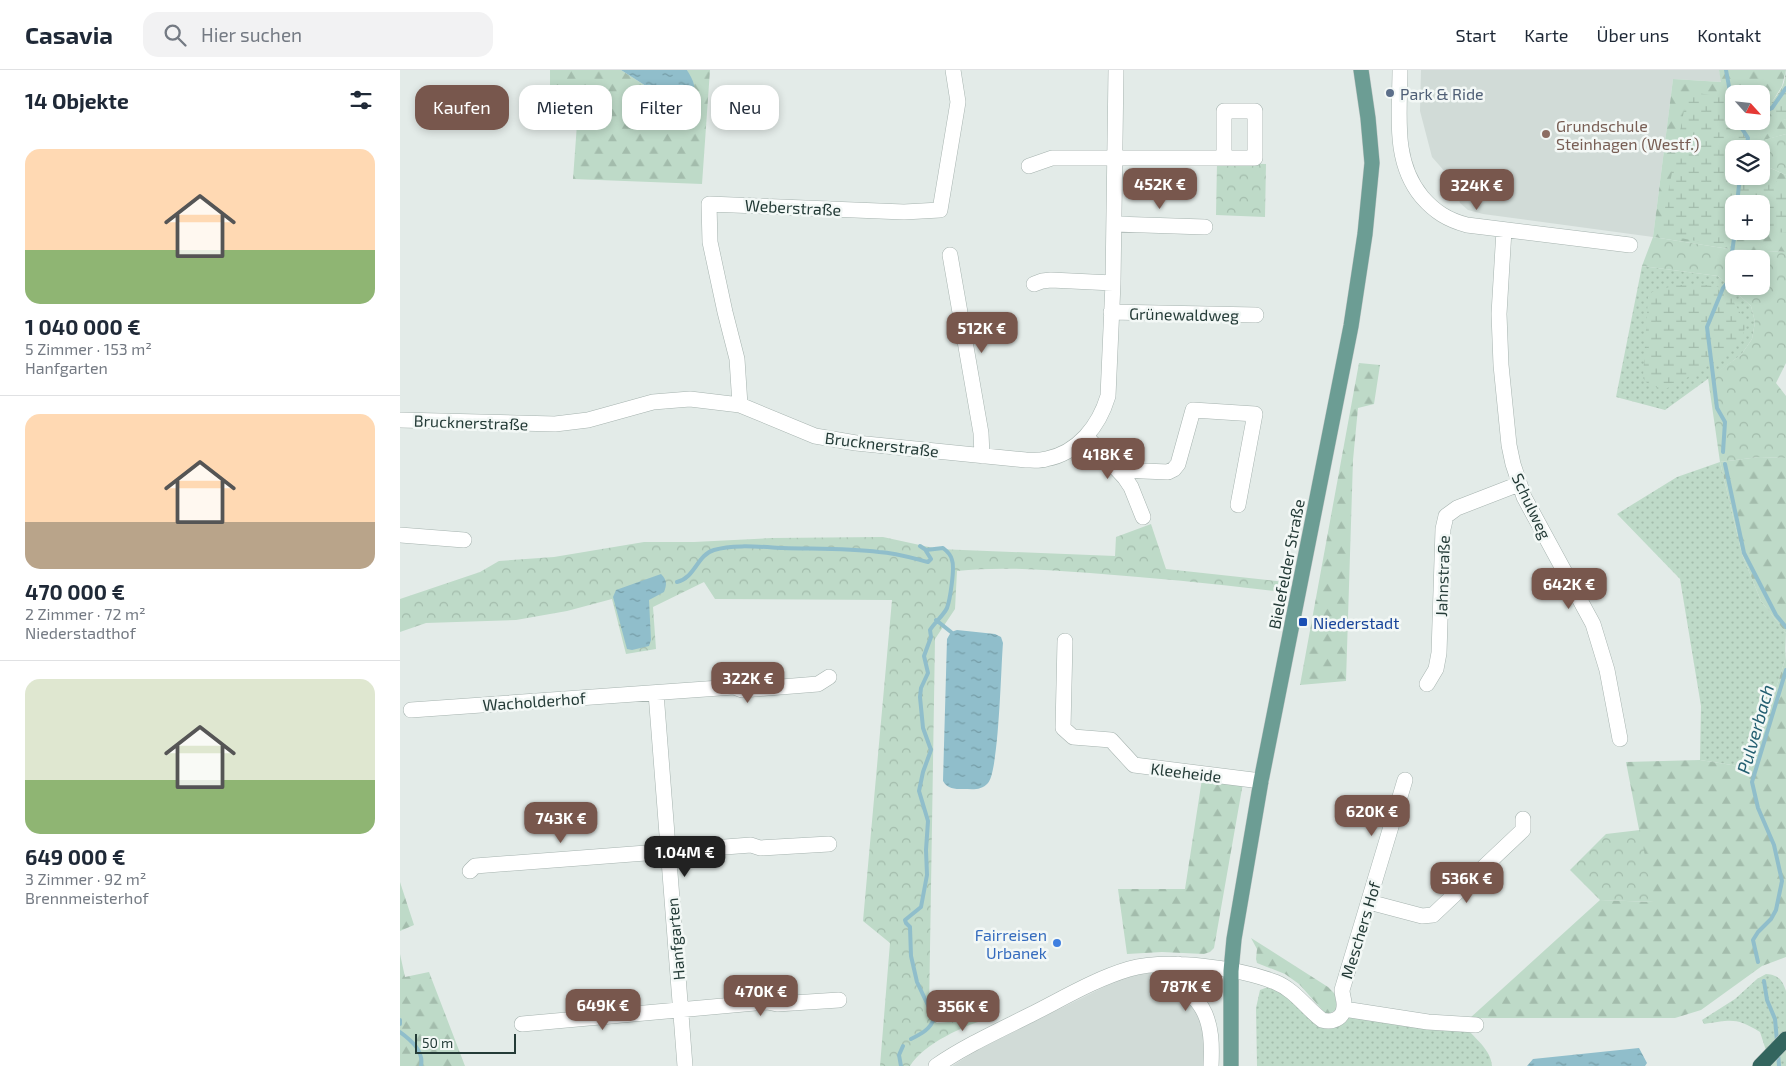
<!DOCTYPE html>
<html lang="de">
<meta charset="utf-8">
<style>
body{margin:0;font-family:"Exo 2",sans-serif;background:#f2f2f3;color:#1f2937;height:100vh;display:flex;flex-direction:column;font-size:19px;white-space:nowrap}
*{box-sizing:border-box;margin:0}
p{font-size:16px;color:#747a83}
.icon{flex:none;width:28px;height:28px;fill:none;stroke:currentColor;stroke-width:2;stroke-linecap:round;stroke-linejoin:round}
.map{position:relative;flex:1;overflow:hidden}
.drawer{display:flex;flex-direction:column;background:#fff;width:400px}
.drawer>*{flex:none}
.top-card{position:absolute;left:15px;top:15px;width:475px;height:45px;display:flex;gap:10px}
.needle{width:32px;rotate:117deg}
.controls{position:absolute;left:1325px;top:15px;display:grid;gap:10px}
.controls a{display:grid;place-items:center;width:45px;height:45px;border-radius:10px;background:#fff;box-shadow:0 2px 8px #0003;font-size:25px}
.scale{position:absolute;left:15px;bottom:12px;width:101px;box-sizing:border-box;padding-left:5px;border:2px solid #243b37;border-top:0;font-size:14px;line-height:18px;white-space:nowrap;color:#243b37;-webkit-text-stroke:4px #f3f8f6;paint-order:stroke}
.price{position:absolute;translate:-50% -42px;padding:0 11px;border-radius:10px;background:#78574d;color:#fff;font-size:16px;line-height:32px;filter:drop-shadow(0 1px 2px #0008)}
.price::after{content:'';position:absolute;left:50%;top:30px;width:15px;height:11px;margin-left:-8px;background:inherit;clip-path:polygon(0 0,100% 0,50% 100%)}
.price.active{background:#222;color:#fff}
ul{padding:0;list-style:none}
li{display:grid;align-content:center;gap:10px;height:265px;padding:0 25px}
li+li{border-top:1px solid #e0e1e3}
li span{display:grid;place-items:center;height:155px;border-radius:15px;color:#555}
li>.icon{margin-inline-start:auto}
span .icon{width:90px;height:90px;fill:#fffc;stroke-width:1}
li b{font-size:21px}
h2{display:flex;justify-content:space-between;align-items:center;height:60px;padding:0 25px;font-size:21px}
.chip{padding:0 18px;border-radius:15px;background:#fff;box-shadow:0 2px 8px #0003;font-size:18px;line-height:45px}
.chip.active{background:#78574d;color:#fff}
header{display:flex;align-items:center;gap:30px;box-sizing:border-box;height:70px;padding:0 25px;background:#fff;border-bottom:1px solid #e0e1e3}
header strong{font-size:24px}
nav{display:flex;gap:28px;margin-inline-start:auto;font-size:18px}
.search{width:350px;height:45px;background:#f2f2f3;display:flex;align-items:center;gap:12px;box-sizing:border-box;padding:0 18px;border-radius:15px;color:#747a83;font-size:19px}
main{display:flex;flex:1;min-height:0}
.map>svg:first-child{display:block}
</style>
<header>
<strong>Casavia</strong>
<div class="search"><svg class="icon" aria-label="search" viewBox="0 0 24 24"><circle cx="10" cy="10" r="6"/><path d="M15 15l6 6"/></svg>Hier suchen</div>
<nav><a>Start</a><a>Karte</a><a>Über uns</a><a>Kontakt</a></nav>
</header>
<main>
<section class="drawer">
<h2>14 Objekte<svg class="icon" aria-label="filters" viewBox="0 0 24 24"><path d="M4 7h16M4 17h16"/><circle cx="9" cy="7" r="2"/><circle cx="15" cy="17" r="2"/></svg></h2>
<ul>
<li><span style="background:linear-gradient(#ffd9b3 65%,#8fb573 0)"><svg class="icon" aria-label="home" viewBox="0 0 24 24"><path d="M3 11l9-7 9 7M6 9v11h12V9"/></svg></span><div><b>1 040 000 €</b><p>5 Zimmer · 153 m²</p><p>Hanfgarten</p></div></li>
<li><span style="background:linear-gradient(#ffd9b3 70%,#b9a48a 0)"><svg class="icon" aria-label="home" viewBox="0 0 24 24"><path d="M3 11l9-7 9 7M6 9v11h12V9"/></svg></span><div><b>470 000 €</b><p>2 Zimmer · 72 m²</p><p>Niederstadthof</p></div></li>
<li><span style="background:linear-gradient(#dfe7d0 65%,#8fb573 0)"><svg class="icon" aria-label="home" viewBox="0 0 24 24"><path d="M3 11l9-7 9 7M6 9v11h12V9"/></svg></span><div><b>649 000 €</b><p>3 Zimmer · 92 m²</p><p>Brennmeisterhof</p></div></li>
</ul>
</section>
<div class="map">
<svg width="1386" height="996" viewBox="0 0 1386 996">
<defs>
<pattern id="grass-dots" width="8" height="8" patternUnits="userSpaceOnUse" patternTransform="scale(1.25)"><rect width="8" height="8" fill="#bedac8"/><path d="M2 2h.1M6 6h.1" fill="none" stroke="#a3bcac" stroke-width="1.8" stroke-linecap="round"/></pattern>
<pattern id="forest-firs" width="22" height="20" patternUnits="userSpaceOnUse" patternTransform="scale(1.25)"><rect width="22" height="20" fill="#bedac8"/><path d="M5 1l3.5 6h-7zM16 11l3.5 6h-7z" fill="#a3bcac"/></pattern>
<pattern id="wetland-marsh" width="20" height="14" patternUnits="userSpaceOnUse" patternTransform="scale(1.25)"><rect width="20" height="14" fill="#bedac8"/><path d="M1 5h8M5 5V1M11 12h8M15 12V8" fill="none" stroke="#a3bcac"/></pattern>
<pattern id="park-crowns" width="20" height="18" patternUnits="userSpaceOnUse" patternTransform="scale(1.25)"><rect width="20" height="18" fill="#bedac8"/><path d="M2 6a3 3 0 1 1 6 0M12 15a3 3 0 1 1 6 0" fill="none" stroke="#a3bcac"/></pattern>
<pattern id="water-ripples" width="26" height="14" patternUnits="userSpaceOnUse" patternTransform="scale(1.25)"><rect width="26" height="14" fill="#90becb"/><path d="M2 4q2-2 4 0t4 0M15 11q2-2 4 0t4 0" fill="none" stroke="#759ca6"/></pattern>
</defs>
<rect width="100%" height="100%" fill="#e3ebe8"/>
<!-- built -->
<path fill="#d1dbd7" d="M 1021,0 L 1319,0 L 1322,12 L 1273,9 L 1253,167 L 1083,144 L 1068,140 L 1060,133 L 1054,112 L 1032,87 L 1020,41 Z
M 759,902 L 765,904 L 778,914 L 803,951 L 805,996 L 552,996 L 579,979 L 720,909 L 741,904 Z"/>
<!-- grass -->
<path fill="url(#grass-dots)" d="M 1242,196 L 1318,206 L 1351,236 L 1355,252 L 1352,269 L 1341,285 L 1265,340 L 1216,327 Z
M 1320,392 L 1342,484 L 1361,531 L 1386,563 L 1385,590 L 1351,698 L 1300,690 L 1301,636 L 1280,509 L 1217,444 L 1277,407 Z
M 1366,904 C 1378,905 1382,909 1386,921 L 1386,996 L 1371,996 L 1360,962 C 1336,947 1331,950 1304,954 L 1302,950 L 1335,929 L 1357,909 Z
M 868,917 C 875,920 882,923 889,928 C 900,937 917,963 933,958 C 940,956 945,948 953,946 L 1068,960 C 1078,971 1091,981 1092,996 L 857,996 L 856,938 L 860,920 Z"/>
<!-- forest -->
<path fill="url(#forest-firs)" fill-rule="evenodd" d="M 150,0 L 221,0 L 274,34 L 279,40 L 290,46 L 294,17 L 287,0 L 310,0 L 302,114 L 173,109 L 177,54 L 150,18 Z
M 1319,0 L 1386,0 L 1382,16 L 1372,32 L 1381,48 L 1386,50 L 1386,64 L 1357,72 L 1357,79 L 1334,79 L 1334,106 L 1361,106 L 1361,94 L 1386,105 L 1386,182 L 1329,179 L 1253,167 L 1273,9 L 1321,12 ZM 1334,24 L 1361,24 L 1361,51 L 1334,51 ZM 1334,134 L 1361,134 L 1361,161 L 1334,161 Z
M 959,293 L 980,295 L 974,334 L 958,338 L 953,390 L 946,611 L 900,615 Z
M 1359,387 L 1386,388 L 1386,563 L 1361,531 L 1342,484 L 1320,392 Z
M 1386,578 L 1386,887 L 1362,896 L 1301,940 L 1275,948 L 1070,948 L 1200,830 L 1253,832 L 1226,692 L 1300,690 L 1351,698 L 1385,590 Z
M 802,709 L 843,713 L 814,878 L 810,882 L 804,884 L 762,882 L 727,884 L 718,819 L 785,819 Z
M 0,812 L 14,855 L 0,861 Z
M 851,868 L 928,917 L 935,924 L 937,939 L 929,944 L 925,943 L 899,914 L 885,904 L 857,893 L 856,889 L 857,879 Z
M 0,884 L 5,907 L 29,902 L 65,996 L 0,996 Z"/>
<!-- wetland -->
<path fill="url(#wetland-marsh)" d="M 1386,0 L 1386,50 L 1374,47 L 1370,43 C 1368,32 1378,26 1382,17 C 1385,12 1385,5 1386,0 Z
M 1292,22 L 1334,29 L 1334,51 L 1355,51 L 1351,79 L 1334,79 L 1334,106 L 1361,106 L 1361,103 L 1386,117 L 1386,163 L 1361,160 L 1361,134 L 1334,134 L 1334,161 L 1339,161 L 1336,176 L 1332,178 L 1265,165 L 1261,159 L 1287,25 Z
M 1276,215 C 1289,215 1320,212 1329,223 C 1332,226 1333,232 1336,236 C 1340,242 1345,250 1345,257 C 1343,282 1284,309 1264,320 L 1247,313 L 1243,308 L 1248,227 L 1252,222 Z"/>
<!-- park -->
<path fill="url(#park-crowns)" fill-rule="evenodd" d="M 1386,64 L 1386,105 L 1361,94 L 1361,79 L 1357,79 L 1356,72 Z
M 817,93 L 866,94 L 865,147 L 816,145 Z
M 1253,167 L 1329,179 L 1386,182 L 1386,293 L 1376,313 L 1386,326 L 1386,388 L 1359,387 L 1320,392 L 1308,308 L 1341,285 L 1352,269 L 1355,252 L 1351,236 L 1318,206 L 1242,196 ZM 1334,189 L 1361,189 L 1361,216 L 1334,216 Z
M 751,454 L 766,499 L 885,512 L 883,522 C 819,514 754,508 690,503 C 646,500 601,496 557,501 L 555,539 L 535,569 L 529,941 L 531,948 L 537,953 L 590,948 C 565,955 523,974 510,996 L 480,996 L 490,873 L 463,851 L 492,530 L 315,529 L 304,512 L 253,537 L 256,579 L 226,584 L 212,529 L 167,541 L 116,550 L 26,553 L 0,562 L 0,529 L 80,502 L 99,491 L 154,487 L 244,472 L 294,472 L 372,468 L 483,467 L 538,479 L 715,486 L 716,467 Z
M 1240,760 L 1254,832 L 1200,830 L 1170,800 L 1206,764 Z"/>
<!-- water -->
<path fill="url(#water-ripples)" d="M 221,0 L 287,0 C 290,5 293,10 294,15 C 296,31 284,38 295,54 L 291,58 L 274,34 Z
M 261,504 C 267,510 267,514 264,522 L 249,530 L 251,570 L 249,576 L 232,580 L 227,579 L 213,527 L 216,520 Z
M 557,560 L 595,564 L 601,567 L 603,573 C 601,595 599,701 588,713 C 581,721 572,719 563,719 C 554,719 548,719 543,711 L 547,569 L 551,562 Z
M 1239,978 L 1247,993 L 1245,996 L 1127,996 L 1133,989 Z"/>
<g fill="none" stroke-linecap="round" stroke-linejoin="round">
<!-- stream -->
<path stroke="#90becb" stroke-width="4" d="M 1326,0 L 1334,44
M 1361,42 L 1372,38 L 1386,18
M 1337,51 L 1348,68 L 1346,79
M 1342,59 L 1349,51
M 1337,134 L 1340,106
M 1323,382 L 1325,352 L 1317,338 L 1307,257 L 1323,218 L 1328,212 L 1335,161
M 1325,394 L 1344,483 L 1376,545 L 1386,557
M 277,512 C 295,508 297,485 314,480 C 333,474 362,477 383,478 C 415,479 448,478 479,482 C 496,483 512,488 528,492 L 531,489 L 526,481
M 536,550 L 551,562
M 1358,892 L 1353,870 L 1358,862 L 1371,849 L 1376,840 L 1382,811 L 1374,775 L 1358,738 L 1352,712 L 1386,600
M 1364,911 L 1367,930 L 1375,949 L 1377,971
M 0,950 L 0,954
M 0,962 C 11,970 24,981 21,996
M 511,969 C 521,964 531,959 534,948 L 517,912 L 511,886 L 510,857 L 506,853 L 505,850 L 521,837 L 527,805 L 526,780 L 528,751 L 519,721 L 523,702 L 531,680 L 523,658 L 520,627 L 521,618 L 528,603 L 524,586 L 531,567 L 530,560 C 535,552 543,546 547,538 C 550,530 555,498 552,490 C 551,485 547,481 543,478 L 526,480 L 520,476
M 1378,983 L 1379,996
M 501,996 L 499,985 L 503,976"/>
<!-- minor casing -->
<g stroke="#a6b3af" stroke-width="16">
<path id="minor" d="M 1000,0 C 1000,43 992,91 1022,127 C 1035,142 1048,150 1067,155 L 1230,175
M 629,96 L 652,88 L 855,88 L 855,41 L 824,41 L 824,88
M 714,154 L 805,157
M 1104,160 L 1099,244 L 1101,295 L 1109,375 L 1113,394 L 1124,427 L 1193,554 L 1207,600 L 1220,669
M 550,185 L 581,363 L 582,386
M 634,214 L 642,211 L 651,210 L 713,213
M 711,242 L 856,245
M 340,335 L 337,289 L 325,242 L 310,172 L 309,134 L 504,142 L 540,140 L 558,32 L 553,0
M 0,350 L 155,354 L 188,350 L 253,332 L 290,329 L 340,335 L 415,366 L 456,373 L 626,390 C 632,390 639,391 646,389 C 678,383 699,356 708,326 L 713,213 L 716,0
M 686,366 L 725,408 L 731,417 L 743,447
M 719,400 L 768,402 L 774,399 L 778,394 L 793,340 L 855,344 L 838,435
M 0,465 L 64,470
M 665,571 L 663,658 L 673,667 L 711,670 L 734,695 L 861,711
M 1027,614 L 1036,599 L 1039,583 L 1043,459 L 1046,446 L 1057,438 L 1119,414
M 256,623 L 285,996
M 11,640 L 334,617 L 342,620 L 418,614 L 429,607
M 70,801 L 75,796 L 351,775 L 360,778 L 429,774
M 969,832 L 1022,846 L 1033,845 L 1123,760 L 1123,749
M 778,894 C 778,917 791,920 802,938 C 812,955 812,976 811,996
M 944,939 L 1028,952 L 1076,955
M 122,954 L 367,932 L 377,934 L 439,930
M 536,996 C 565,976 598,961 630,945 C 662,929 695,909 729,899 C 767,888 839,898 875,912 C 895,920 906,938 922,950 C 932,953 943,949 944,937 C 945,931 942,926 942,920 L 1005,710"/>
</g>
<!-- major casing -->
<g stroke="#c2c8c7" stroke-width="16">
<path id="major" d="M 831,996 L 831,901 L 834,869 L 861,711 L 951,256 L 965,164 L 972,93 L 968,48 L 961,0"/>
</g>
<!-- highway casing -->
<g stroke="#c2c8c7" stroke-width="16">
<path id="highway" d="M 1360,996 L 1386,969"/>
</g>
<!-- minor -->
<use href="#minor" stroke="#fff" stroke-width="15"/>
<!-- major -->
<use href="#major" stroke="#6c9d94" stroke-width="15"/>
<!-- highway -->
<use href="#highway" stroke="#33655e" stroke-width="15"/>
</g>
<!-- markers -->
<circle fill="#5c6f8a" stroke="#f3f8f6" stroke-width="2" cx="990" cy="23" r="5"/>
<circle fill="#8d6e63" stroke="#f3f8f6" stroke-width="2" cx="1146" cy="64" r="5"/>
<rect fill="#1a4fb4" stroke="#f3f8f6" stroke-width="2" x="898" y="547" width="10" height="10" rx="2.5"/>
<circle fill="#3f7fe0" stroke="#f3f8f6" stroke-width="2" cx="657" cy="873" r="5"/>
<g text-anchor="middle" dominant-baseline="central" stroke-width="5" stroke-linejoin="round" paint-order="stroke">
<!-- service labels -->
<g font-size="16" fill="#4e5e75" stroke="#f3f8f6" text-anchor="start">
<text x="1000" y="23">Park &amp; Ride</text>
</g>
<!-- education labels -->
<g font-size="16" fill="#785e54" stroke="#f3f8f6" text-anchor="start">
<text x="1156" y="55">Grundschule<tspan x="1156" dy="18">Steinhagen (Westf.)</tspan></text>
</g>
<!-- street labels -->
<g font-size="16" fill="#243b37" stroke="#f3f8f6">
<text transform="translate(393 137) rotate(3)">Weberstraße</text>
<text transform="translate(784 244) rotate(1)">Grünewaldweg</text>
<text transform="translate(71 352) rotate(2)">Brucknerstraße</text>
<text transform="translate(482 374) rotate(7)">Brucknerstraße</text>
<text transform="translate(1132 436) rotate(65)">Schulweg</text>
<text transform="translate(886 494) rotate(-79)">Bielefelder Straße</text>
<text transform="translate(1042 506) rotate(-88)">Jahnstraße</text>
<text transform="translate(134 631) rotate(-4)">Wacholderhof</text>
<text transform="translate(786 702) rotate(7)">Kleeheide</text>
<text transform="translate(960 860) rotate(-73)">Meschers Hof</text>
<text transform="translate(275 869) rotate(-95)">Hanfgarten</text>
</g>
<!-- transit labels -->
<g font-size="16" fill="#164399" stroke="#f3f8f6" text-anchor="start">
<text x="913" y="552">Niederstadt</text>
</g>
<!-- shop labels -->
<g font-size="16" fill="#366cbe" stroke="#f3f8f6" text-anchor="end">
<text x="647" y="864">Fairreisen<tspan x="647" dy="18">Urbanek</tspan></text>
</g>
<!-- water labels -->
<g font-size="18" font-style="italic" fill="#245f71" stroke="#f3f8f6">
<text transform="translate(1355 659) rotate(-74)">Pulverbach</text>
</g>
</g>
</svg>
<div class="controls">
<a><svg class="needle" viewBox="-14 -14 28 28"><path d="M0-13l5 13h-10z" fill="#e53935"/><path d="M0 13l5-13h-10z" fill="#747a83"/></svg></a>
<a><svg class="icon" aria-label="layers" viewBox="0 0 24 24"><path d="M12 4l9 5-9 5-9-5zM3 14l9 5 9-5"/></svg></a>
<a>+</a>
<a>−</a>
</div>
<div class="scale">50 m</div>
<b class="price" style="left:760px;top:140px">452K €</b>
<b class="price" style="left:1077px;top:141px">324K €</b>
<b class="price" style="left:582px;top:284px">512K €</b>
<b class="price" style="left:708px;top:410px">418K €</b>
<b class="price" style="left:1169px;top:540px">642K €</b>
<b class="price" style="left:348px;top:634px">322K €</b>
<b class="price" style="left:972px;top:767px">620K €</b>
<b class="price" style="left:161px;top:774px">743K €</b>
<b class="price active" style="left:285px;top:808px">1.04M €</b>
<b class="price" style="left:1067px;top:834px">536K €</b>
<b class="price" style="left:786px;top:942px">787K €</b>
<b class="price" style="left:361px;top:947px">470K €</b>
<b class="price" style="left:203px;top:961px">649K €</b>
<b class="price" style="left:563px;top:962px">356K €</b>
<div class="top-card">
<a class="chip active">Kaufen</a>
<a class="chip">Mieten</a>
<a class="chip">Filter</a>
<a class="chip">Neu</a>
</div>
</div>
</main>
